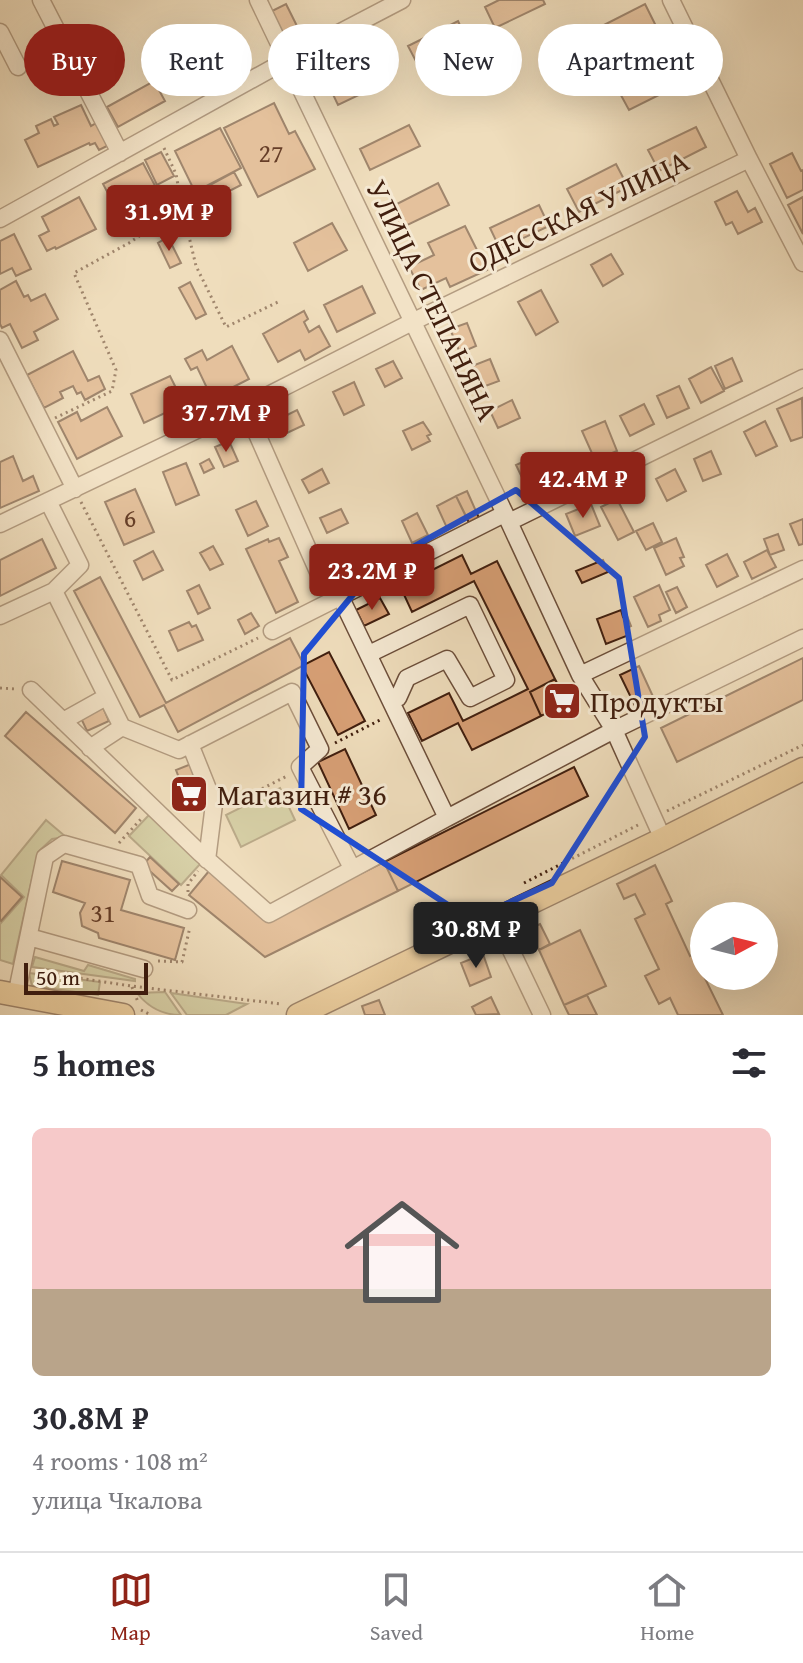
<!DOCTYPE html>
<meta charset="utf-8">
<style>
body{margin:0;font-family:"Gentium Book Plus",serif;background:#f7f7f7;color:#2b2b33;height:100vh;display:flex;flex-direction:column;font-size:30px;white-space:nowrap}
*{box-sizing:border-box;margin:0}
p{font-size:26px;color:#7c7c81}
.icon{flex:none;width:44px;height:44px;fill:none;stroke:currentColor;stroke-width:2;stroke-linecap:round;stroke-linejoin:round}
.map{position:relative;height:1015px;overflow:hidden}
.drawer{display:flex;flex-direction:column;background:#fff;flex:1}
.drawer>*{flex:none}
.banner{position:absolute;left:24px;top:24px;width:756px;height:72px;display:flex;gap:16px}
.needle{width:52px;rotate:83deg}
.buttons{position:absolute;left:690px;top:902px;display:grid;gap:16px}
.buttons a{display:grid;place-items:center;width:88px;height:88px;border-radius:50%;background:#fff;box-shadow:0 8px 32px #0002;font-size:40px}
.scale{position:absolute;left:24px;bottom:20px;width:124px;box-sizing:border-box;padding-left:8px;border:4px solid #401e0e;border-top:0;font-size:22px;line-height:28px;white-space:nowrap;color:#401e0e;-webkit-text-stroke:6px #f5e9d3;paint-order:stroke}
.price{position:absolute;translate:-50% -68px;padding:0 18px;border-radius:8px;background:#8f2418;color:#fff;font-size:26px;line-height:52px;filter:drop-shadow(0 2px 4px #0008)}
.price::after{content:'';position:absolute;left:50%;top:48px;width:24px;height:18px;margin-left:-12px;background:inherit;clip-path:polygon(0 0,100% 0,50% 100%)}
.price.current{background:#222;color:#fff}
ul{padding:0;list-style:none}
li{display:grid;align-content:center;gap:16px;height:424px;padding:0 32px}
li+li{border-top:2px solid #e1e1e2}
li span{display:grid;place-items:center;height:248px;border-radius:12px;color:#555}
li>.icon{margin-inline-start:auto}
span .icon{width:144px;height:144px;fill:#fffc;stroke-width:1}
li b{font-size:34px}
h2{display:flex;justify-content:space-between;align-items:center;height:96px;padding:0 32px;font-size:34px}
.tag{padding:0 28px;border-radius:36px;background:#fff;box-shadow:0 8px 32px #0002;font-size:28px;line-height:72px}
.tag.current{background:#8f2418;color:#fff}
.tab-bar{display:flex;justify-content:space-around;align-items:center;height:112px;border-top:2px solid #e1e1e2;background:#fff;font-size:22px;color:#7c7c81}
.tab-bar a{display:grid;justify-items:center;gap:4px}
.tab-bar .current{color:#8f2418}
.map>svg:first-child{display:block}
</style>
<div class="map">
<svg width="803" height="1015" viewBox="0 0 803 1015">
<rect width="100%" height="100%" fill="#efddbc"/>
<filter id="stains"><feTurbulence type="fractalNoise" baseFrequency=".0025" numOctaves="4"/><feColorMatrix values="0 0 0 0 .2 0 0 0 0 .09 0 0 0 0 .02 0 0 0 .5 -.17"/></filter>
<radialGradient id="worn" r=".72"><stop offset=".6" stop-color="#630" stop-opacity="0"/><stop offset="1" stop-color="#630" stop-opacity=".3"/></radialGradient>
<!-- green -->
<path fill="#bac08f" stroke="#7d6f4e" stroke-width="2" d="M 280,788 L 295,820 L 241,847 L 226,815 Z
M 149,815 L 201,863 L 181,885 L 129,836 Z
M 46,820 L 66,837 L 52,839 L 38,852 L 13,964 L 0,960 L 0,924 L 24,897 L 1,875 Z
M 35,957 L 84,971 L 88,965 L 135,979 L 135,981 L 32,967 Z
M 29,973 L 100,982 L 98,995 L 32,986 Z
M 165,992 L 181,1015 C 163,1015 148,1007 137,993 Z
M 171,993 L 247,1004 L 226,1015 L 187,1015 Z"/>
<!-- building -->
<path fill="#d79f75" stroke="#401e0e" stroke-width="2" d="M 499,0 L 543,0 L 545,4 L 495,28 L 485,7 Z
M 286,4 L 303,38 L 286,46 L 270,12 Z
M 645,4 L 656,26 L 606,50 L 596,29 Z
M 458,21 L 468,43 L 419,67 L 408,46 Z
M 377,59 L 388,81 L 338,105 L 328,84 Z
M 666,63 L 677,86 L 629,110 L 617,88 Z
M 154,81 L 165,101 L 118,127 L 107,107 Z
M 274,103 L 289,134 L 295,131 L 315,169 L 258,197 L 224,128 Z
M 81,105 L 91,126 L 98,122 L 109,145 L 99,150 L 95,143 L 90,145 L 89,143 L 38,167 L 25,140 L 39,133 L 36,126 L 51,119 L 54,126 L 58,124 L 54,117 Z
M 409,125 L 420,146 L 370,170 L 360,149 Z
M 696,127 L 706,147 L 659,171 L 648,150 Z
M 220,128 L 241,168 L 195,192 L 175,151 Z
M 161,152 L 174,176 L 157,185 L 145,160 Z
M 792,153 L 801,171 L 803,170 L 803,190 L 787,198 L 770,164 Z
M 143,163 L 161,197 L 136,210 L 142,221 L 127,229 L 103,184 Z
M 616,164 L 628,187 L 579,212 L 567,189 Z
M 234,172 L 241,185 L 214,199 L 208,186 Z
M 438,183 L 449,205 L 399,229 L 389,208 Z
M 737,191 L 748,212 L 755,208 L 762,222 L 738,234 L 732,222 L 726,225 L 715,202 Z
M 79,197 L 96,229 L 56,249 L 55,247 L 47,251 L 39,236 L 49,231 L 42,217 Z
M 803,197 L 803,234 L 788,205 Z
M 539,205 L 549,226 L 500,249 L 490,228 Z
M 332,223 L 347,250 L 308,271 L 294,243 Z
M 465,226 L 487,270 L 450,287 L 446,278 L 421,290 L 409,267 L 434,255 L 428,243 Z
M 14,234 L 31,269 L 16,276 L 12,268 L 0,274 L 0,241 Z
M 168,237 L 181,263 L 170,268 L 158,243 Z
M 611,254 L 623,274 L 603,286 L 591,265 Z
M 16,281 L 24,297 L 28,295 L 31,301 L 45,294 L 58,319 L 34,332 L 38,340 L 22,348 L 10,324 L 2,328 L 0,324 L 0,290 Z
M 190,282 L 206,314 L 196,319 L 179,288 Z
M 362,286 L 375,313 L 337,332 L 324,305 Z
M 541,290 L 558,322 L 536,335 L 518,302 Z
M 304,311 L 308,319 L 304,322 L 309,332 L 319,326 L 330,346 L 305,360 L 300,350 L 278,362 L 263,334 Z
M 467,323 L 476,346 L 460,353 L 450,329 Z
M 232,346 L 249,379 L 200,404 L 195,394 L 207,388 L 197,367 L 191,370 L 185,359 L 202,350 L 207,360 Z
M 73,351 L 88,381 L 99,376 L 105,389 L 85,400 L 81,392 L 77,394 L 73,386 L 60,392 L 63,398 L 44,408 L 27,375 Z
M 732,358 L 742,381 L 725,389 L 715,366 Z
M 490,359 L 499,381 L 480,388 L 472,366 Z
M 393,361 L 402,378 L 385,387 L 376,369 Z
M 711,367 L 724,391 L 701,403 L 689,379 Z
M 170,376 L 184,404 L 144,423 L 131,394 Z
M 354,382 L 364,405 L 344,415 L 333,392 Z
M 679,386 L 689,408 L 667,418 L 657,396 Z
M 802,398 L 803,437 L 791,441 L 777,409 Z
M 512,400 L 520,418 L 498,428 L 490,411 Z
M 644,404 L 654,424 L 630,436 L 620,416 Z
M 107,407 L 122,436 L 77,459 L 58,422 L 77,412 L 81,421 Z
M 297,410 L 304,425 L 287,433 L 279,419 Z
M 605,421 L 617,451 L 595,460 L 582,431 Z
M 765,421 L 777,446 L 756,456 L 744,432 Z
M 423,422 L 431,434 L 427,436 L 430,441 L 412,450 L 403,431 Z
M 229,441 L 238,461 L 224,467 L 215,447 Z
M 711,451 L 721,474 L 703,481 L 694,459 Z
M 538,455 L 549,479 L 527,488 L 516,465 Z
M 13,456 L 23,481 L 33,476 L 39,491 L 0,508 L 0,462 Z
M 209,459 L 214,468 L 204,473 L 200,464 Z
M 186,463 L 199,495 L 176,505 L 163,472 Z
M 322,469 L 329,483 L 309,493 L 302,480 Z
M 675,469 L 686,491 L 667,501 L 656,479 Z
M 135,489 L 154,532 L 124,545 L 105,502 Z
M 467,491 L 479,518 L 469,523 L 456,496 Z
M 456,496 L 467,518 L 447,528 L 437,506 Z
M 617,499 L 634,532 L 618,540 L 601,507 Z
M 256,501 L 268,526 L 248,536 L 236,510 Z
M 591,504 L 600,526 L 575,536 L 566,514 Z
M 341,509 L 348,523 L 327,533 L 320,518 Z
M 417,513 L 428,535 L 412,543 L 402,521 Z
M 803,519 L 803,544 L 799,545 L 790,524 Z
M 653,523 L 662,542 L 646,550 L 636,531 Z
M 778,534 L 784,550 L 770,555 L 764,539 Z
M 279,538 L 288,557 L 279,561 L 298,602 L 276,613 L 246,549 L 268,539 L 269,542 Z
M 676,538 L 684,557 L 680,558 L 684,566 L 666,575 L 654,548 Z
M 42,539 L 56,568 L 0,596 L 0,560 Z
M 213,546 L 223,564 L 210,570 L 200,553 Z
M 352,548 L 361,566 L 347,572 L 339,554 Z
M 767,550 L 776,567 L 752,579 L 744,562 Z
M 153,551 L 163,570 L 143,580 L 134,561 Z
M 727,554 L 738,576 L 717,587 L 706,565 Z
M 462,555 L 471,574 L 497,561 L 555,679 L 530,692 L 541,716 L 472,750 L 458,723 L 422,741 L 408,713 L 449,693 L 463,721 L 528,689 L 474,581 L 412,612 L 400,586 Z
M 603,560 L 608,572 L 582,583 L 576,571 Z
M 100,577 L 166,703 L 290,638 L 304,665 L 329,652 L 365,721 L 338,735 L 302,666 L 178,732 L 164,705 L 140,717 L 74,591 Z
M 199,585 L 210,608 L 198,614 L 187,591 Z
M 659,585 L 670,610 L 659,615 L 661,621 L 648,627 L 634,597 Z
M 677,587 L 687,607 L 676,613 L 666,592 Z
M 380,598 L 389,614 L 364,626 L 356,610 Z
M 621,610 L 623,617 L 627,616 L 631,626 L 627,628 L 629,635 L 606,644 L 597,619 Z
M 251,613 L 259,626 L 245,634 L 238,620 Z
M 189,622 L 192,627 L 196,625 L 203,640 L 178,651 L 169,631 Z
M 803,658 L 803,700 L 677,762 L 661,728 Z
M 639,666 L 656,703 L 638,712 L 620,675 Z
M 555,679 L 567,703 L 541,716 L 530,692 Z
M 102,705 L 109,721 L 87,731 L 80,716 Z
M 26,712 L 136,808 L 115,833 L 5,736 Z
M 345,749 L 376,815 L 349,829 L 318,762 Z
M 191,764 L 201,790 L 186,796 L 176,770 Z
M 574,767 L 588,796 L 398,891 L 384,862 Z
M 150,857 L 179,884 L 172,891 L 143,865 Z
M 62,861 L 130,880 L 121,910 L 184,928 L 175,960 L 99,938 L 98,933 L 82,926 L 80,913 L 85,903 L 53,892 Z
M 384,862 L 398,891 L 265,957 L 189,895 L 209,871 L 268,920 Z
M 655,865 L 672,901 L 666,904 L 690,956 L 693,954 L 723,1015 L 678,1015 L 670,998 L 659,1004 L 645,976 L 659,969 L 635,919 L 645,914 L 635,894 L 624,899 L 617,884 Z
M 0,877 L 22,897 L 1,921 L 0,920 Z
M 540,924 L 550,944 L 539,950 L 529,929 Z
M 580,930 L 606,986 L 564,1005 L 539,950 Z
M 483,954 L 491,977 L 470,986 L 461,963 Z
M 587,995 L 597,1015 L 569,1015 L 564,1005 Z
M 491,997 L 499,1014 L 476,1015 L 472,1007 Z
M 379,1000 L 385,1015 L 365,1015 L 362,1006 Z"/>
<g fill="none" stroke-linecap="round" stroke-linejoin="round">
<!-- minor casing -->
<g stroke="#6c4e3a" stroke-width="19">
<path id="minor" d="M 41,0 L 120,153
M 258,0 L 509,522 L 580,675 L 614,730 L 663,839
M 671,0 L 749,159 L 803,263
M 0,32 L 18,67
M 0,219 L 287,60 L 402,0
M 0,340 L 75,489
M 245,407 L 323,583 L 340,596 L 447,818 L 614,730 L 803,638
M 48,501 L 80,565 L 54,591
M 509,522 L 803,378
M 0,524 L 245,407 L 412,322 L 749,159
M 0,616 L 54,591 L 122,727 L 179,750 L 292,692 L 320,749 L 300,767 L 352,868
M 272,631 L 504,514
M 369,654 L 470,605 L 506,680 L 470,698 L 447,659 L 407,678 L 398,698 L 392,700
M 580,675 L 803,569
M 31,690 L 200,853 L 269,914 L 447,818
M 63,721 L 106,697
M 190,744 L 214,804 L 207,860
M 90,748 L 122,727
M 496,919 L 542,1015
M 29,937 L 144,969
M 16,996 L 45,857 L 64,844 L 139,865 L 150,896 L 188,910"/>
</g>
<!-- major casing -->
<g stroke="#401e0e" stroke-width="25">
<path id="major" d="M 0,992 L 123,1015
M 298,1015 L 663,839 L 803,769"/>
</g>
<!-- path -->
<path stroke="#401e0e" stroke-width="3" stroke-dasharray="2 4" stroke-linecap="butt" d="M 164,148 L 176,174 L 182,207 L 196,266 L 226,327 L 278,302
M 55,418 L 112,391 L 116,370 L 74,273 L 129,243 L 182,207
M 81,502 L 172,680 L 258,638
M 0,688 L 16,689
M 335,743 L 382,719
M 230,805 L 287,776
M 667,811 L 803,745
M 119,843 L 141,819
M 524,883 L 638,825
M 188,892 L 188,884 L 198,871
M 158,961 L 182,962 L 190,927
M 39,972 L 131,986 L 281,1004
M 132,987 L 138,1002
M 141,1010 L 151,1015"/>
<!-- minor -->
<use href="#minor" stroke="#f5e9d3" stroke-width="16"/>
<!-- major -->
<use href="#major" stroke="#e8be7e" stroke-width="22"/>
</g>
<!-- marked area -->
<path d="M0 0H803V1015H0ZM 516,490 L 619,578 L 645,737 L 552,883 L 471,920 L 301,809 L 304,654 L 375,568 Z" fill="#efddbc" fill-opacity=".55" fill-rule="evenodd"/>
<path fill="none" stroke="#1d4ed8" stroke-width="6" stroke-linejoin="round" d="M 516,490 L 619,578 L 645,737 L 552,883 L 471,920 L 301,809 L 304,654 L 375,568 Z"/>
<!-- icons -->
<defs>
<g id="supermarket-square" transform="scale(2)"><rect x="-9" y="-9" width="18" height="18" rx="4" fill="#8f2418" stroke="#f5e9d3"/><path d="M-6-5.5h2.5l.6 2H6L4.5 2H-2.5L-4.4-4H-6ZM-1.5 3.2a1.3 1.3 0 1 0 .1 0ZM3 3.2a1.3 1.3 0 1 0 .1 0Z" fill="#fff"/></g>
</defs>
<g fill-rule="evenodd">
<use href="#supermarket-square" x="562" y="701"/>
<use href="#supermarket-square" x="189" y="794"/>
</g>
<g text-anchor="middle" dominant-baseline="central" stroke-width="6" stroke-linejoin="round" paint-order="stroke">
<!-- number labels -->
<g font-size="26" fill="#663e28">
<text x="271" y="152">27</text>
<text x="130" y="517">6</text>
<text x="103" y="912">31</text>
</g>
<!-- street labels -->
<g font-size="30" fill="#401e0e" stroke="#f5e9d3">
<text transform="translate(578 211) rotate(-26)">ОДЕССКАЯ УЛИЦА</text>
<text transform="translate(433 300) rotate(64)">УЛИЦА СТЕПАНЯНА</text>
</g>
<!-- poi labels -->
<g font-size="30" fill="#401e0e" stroke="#f5e9d3" text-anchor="start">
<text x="590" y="701">Продукты</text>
<text x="217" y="794">Магазин # 36</text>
</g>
</g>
<rect width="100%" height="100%" filter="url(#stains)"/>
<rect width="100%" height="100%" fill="url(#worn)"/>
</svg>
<div class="buttons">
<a><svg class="needle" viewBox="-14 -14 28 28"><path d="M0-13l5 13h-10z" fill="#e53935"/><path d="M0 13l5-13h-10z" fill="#7c7c81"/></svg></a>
</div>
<div class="scale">50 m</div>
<b class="price" style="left:169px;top:253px">31.9M ₽</b>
<b class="price" style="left:226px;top:454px">37.7M ₽</b>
<b class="price" style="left:583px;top:520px">42.4M ₽</b>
<b class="price" style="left:372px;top:612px">23.2M ₽</b>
<b class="price current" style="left:476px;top:970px">30.8M ₽</b>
<div class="banner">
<a class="tag current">Buy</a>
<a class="tag">Rent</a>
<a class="tag">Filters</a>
<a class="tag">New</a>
<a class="tag">Apartment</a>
</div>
</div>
<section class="drawer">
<h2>5 homes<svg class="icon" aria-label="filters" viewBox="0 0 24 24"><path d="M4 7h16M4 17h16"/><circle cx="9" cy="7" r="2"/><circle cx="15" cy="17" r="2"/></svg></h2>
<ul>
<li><span style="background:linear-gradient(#f6c9c9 65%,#b9a48a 0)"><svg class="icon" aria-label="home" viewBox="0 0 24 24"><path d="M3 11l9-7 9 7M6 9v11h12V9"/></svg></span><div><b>30.8M ₽</b><p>4 rooms · 108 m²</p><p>улица Чкалова</p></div></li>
</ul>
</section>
<nav class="tab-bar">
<a class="current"><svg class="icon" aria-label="map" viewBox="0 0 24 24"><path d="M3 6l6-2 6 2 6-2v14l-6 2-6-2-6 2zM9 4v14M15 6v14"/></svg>Map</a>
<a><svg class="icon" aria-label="saved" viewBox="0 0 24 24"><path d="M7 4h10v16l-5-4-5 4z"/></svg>Saved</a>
<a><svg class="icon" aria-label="home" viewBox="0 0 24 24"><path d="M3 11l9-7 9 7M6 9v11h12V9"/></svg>Home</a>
</nav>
